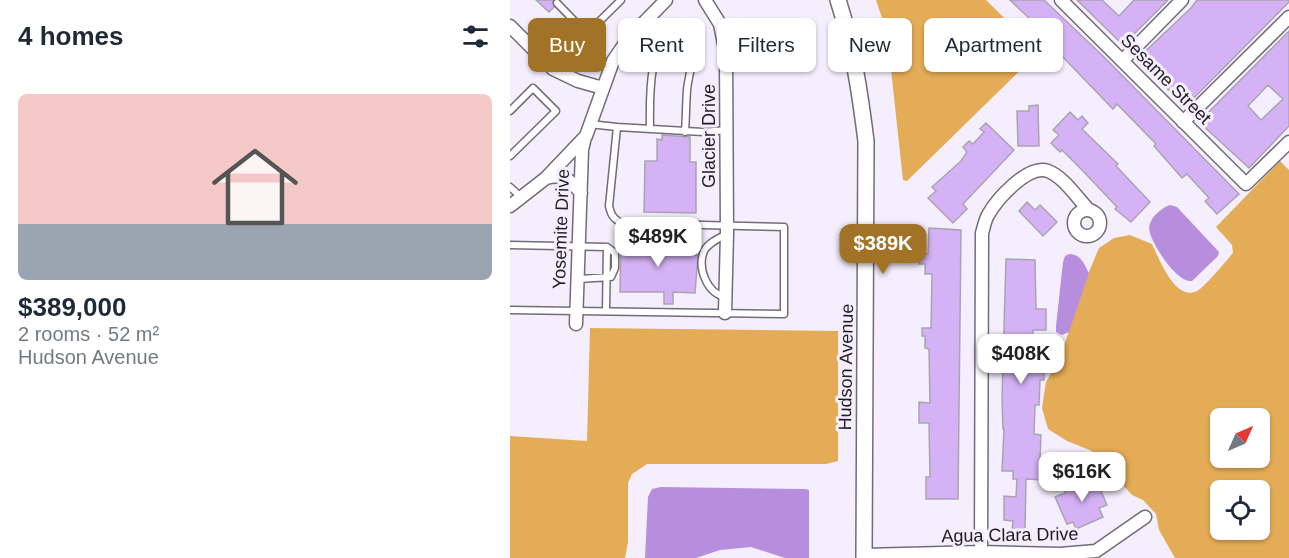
<!DOCTYPE html>
<meta charset="utf-8">
<style>
body{margin:0;font-family:Helvetica,sans-serif;background:#f6f6f7;color:#1f2937;height:100vh;display:flex;flex-direction:column;font-size:22px;white-space:nowrap}
*{box-sizing:border-box;margin:0}
p{font-size:20px;color:#747a83}
.icon{flex:none;width:33px;height:33px;fill:none;stroke:currentColor;stroke-width:2;stroke-linecap:round;stroke-linejoin:round}
.map{position:relative;flex:1;overflow:hidden}
.sheet{display:flex;flex-direction:column;background:#fff;width:510px}
.sheet>*{flex:none}
.banner{position:absolute;left:18px;top:18px;width:570px;height:54px;display:flex;gap:12px}
.needle{width:39px;rotate:45deg}
.fabs{position:absolute;left:700px;top:408px;display:grid;gap:12px}
.fabs a{display:grid;place-items:center;width:60px;height:60px;border-radius:9px;background:#fff;box-shadow:0 2px 4px #0004;font-size:30px}
.price{position:absolute;translate:-50% -51px;padding:0 14px;border-radius:12px;background:#fff;color:#222;font-size:20px;line-height:39px;filter:drop-shadow(0 2px 3px #0008)}
.price::after{content:'';position:absolute;left:50%;top:36px;width:18px;height:14px;margin-left:-9px;background:inherit;clip-path:polygon(0 0,100% 0,50% 100%)}
.price.active{background:#a27327;color:#fff}
ul{padding:0;list-style:none}
li{display:grid;align-content:center;gap:12px;height:318px;padding:0 18px}
li+li{border-top:2px solid #e0e1e3}
li span{display:grid;place-items:center;height:186px;border-radius:9px;color:#555}
li>.icon{margin-inline-start:auto}
span .icon{width:108px;height:108px;fill:#fffc;stroke-width:1}
li b{font-size:26px}
h2{display:flex;justify-content:space-between;align-items:center;height:72px;padding:0 18px;font-size:26px}
.chip{padding:0 21px;border-radius:9px;background:#fff;box-shadow:0 2px 4px #0004;font-size:21px;line-height:54px}
.chip.active{background:#a27327;color:#fff}
main{display:flex;flex:1;min-height:0}
.map>svg:first-child{display:block}
</style>
<main>
<section class="sheet">
<h2>4 homes<svg class="icon" aria-label="filters" viewBox="0 0 24 24"><path d="M4 7h16M4 17h16"/><circle cx="9" cy="7" r="2"/><circle cx="15" cy="17" r="2"/></svg></h2>
<ul>
<li><span style="background:linear-gradient(#f6c9c9 70%,#9aa5b1 0)"><svg class="icon" aria-label="home" viewBox="0 0 24 24"><path d="M3 11l9-7 9 7M6 9v11h12V9"/></svg></span><div><b>$389,000</b><p>2 rooms · 52 m²</p><p>Hudson Avenue</p></div></li>
</ul>
</section>
<div class="map">
<svg width="779" height="558" viewBox="0 0 779 558">
<rect width="100%" height="100%" fill="#f5eefd"/>
<!-- forest -->
<path fill="#e5ac57" fill-rule="evenodd" d="M 366,0 L 476,0 L 529,52 L 397,181 L 393,180 L 377,33 Z
M 770,161 L 779,170 L 779,558 L 665,558 L 649,530 L 646,514 L 633,500 L 622,495 L 582,451 L 557,441 L 538,429 L 532,408 L 536,382 L 550,359 L 573,286 L 589,248 L 604,238 L 620,235 L 642,244 C 649,258 665,302 687,291 C 695,287 716,261 723,253 L 722,245 L 706,227 ZM 711,418 L 750,418 L 750,458 L 711,458 ZM 711,490 L 750,490 L 750,530 L 711,530 Z
M 80,328 L 328,331 L 328,461 L 316,464 L 137,464 L 122,474 L 118,483 L 118,542 L 115,558 L 0,558 L 0,436 L 77,441 Z"/>
<!-- water -->
<path fill="#b78dde" d="M 660,205 L 667,207 L 709,252 L 708,256 L 682,281 C 667,283 644,247 640,233 C 636,221 649,209 660,205 Z
M 559,254 C 571,254 574,264 579,273 L 559,332 L 552,335 L 546,332 L 546,326 L 553,262 L 555,256 Z
M 151,487 L 295,489 L 299,490 L 299,558 L 275,558 L 241,547 L 210,550 L 186,558 L 135,558 L 138,497 L 142,489 Z"/>
<!-- building -->
<path fill="#d4b2f5" stroke="#aaa4b1" stroke-width="1.5" fill-rule="evenodd" d="M 26,0 L 43,0 L 44,7 L 39,12 Z
M 500,0 L 534,0 L 594,57 L 729,194 L 707,214 L 695,201 L 699,198 L 677,174 L 672,178 L 644,146 L 646,144 L 607,104 L 603,109 L 549,53 L 547,55 L 534,42 L 535,41 L 518,24 L 521,20 Z
M 567,0 L 592,0 L 609,16 L 624,0 L 658,0 L 613,45 Z
M 687,0 L 779,0 L 779,2 L 676,106 L 626,60 L 681,8 Z
M 779,31 L 779,126 L 739,168 L 689,122 ZM 758,85 L 773,99 L 751,120 L 738,106 Z
M 528,105 L 529,146 L 508,146 L 507,111 L 519,111 L 519,106 Z
M 560,112 L 568,120 L 572,116 L 578,123 L 572,129 L 608,164 L 606,166 L 640,202 L 621,222 L 605,209 L 607,207 L 572,170 L 552,150 L 550,152 L 541,143 L 549,135 L 543,130 Z
M 476,123 L 504,150 L 453,204 L 457,209 L 443,223 L 418,198 L 426,191 L 422,187 L 451,161 L 457,152 L 453,147 L 459,141 L 463,144 L 474,132 L 470,129 Z
M 152,135 L 180,137 L 180,162 L 186,162 L 186,213 L 134,212 L 135,161 L 147,161 L 147,139 L 152,140 Z
M 517,202 L 525,210 L 530,205 L 547,222 L 533,236 L 509,211 Z
M 419,228 L 451,230 L 448,499 L 416,499 L 416,477 L 420,477 L 419,423 L 409,423 L 409,402 L 420,403 L 419,349 L 415,348 L 415,336 L 412,336 L 412,328 L 421,328 L 422,274 L 415,274 L 415,264 L 409,264 L 409,254 L 418,254 Z
M 111,241 L 174,242 L 174,248 L 186,248 L 185,255 L 188,255 L 185,293 L 163,292 L 163,304 L 154,304 L 154,292 L 110,292 Z
M 496,259 L 525,260 L 526,309 L 536,309 L 536,330 L 523,330 L 523,359 L 534,360 L 534,380 L 530,380 L 529,405 L 525,405 L 524,434 L 531,435 L 530,459 L 532,459 L 532,480 L 516,479 L 515,532 L 502,532 L 503,521 L 494,520 L 494,496 L 506,497 L 507,479 L 503,479 L 503,471 L 492,471 L 494,429 L 493,429 L 492,398 Z
M 575,478 L 577,483 L 586,479 L 597,505 L 589,508 L 593,517 L 566,529 L 563,522 L 557,524 L 545,497 L 555,493 L 554,490 L 565,485 L 564,482 Z"/>
<g fill="none" stroke-linecap="round" stroke-linejoin="round">
<!-- service casing -->
<g stroke="#726c78" stroke-width="9">
<path id="service" d="M 47,3 L 77,34
M 42,68 L 111,0
M 0,111 L 23,88 L 46,111 L 0,156
M 107,127 L 193,132 L 217,130
M 140,129 C 140,114 136,25 169,40 C 175,43 180,47 181,53 C 183,66 178,78 177,90 C 176,104 176,118 175,132
M 0,187 L 11,197
M 0,245 L 97,247 L 96,311
M 68,279 L 101,277 L 105,268 L 105,253 L 97,247
M 216,297 C 197,294 187,268 194,251 C 198,243 209,238 217,234
M 0,310 L 274,314 L 274,227 L 111,223 C 103,218 101,215 99,206 L 107,127 L 79,124"/>
</g>
<!-- minor casing -->
<g stroke="#726c78" stroke-width="15">
<path id="minor" d="M 195,0 L 210,24 L 216,54 L 217,234 L 215,313
M 551,0 L 736,184 L 779,142
M 0,26 L 43,69 L 68,81 L 93,88
M 612,61 L 672,0
M 673,122 L 779,17
M 36,178 C 54,173 60,180 71,193
M 0,206 L 36,178 L 76,136 L 103,61 L 118,39 L 156,0
M564 223a13 13 0 1 1 26 0a13 13 0 1 1-26 0Z
M 66,324 L 72,150 L 75,137
M 471,552 L 472,233 C 474,227 475,220 478,215 C 487,199 518,164 538,171 C 554,177 567,198 579,210
M 354,555 L 471,552 L 550,554 L 586,551 L 635,517"/>
</g>
<!-- tertiary casing -->
<g stroke="#726c78" stroke-width="18">
<path id="tertiary" d="M 328,0 C 343,46 350,93 356,141 L 354,558"/>
</g>
<!-- service -->
<use href="#service" stroke="#fff" stroke-width="6"/>
<!-- minor -->
<use href="#minor" stroke="#fff" stroke-width="12"/>
<!-- tertiary -->
<use href="#tertiary" stroke="#fff" stroke-width="15"/>
</g>
<g text-anchor="middle" dominant-baseline="central" stroke-width="6" stroke-linejoin="round" paint-order="stroke">
<!-- street labels -->
<g font-size="18" fill="#1f1d21" stroke="#f5eefd">
<text transform="translate(656 79) rotate(45)">Sesame Street</text>
<text transform="translate(199 136) rotate(-90)">Glacier Drive</text>
<text transform="translate(51 229) rotate(-88)">Yosemite Drive</text>
<text transform="translate(336 367) rotate(-89)">Hudson Avenue</text>
<text transform="translate(500 535) rotate(-1)">Agua Clara Drive</text>
</g>
</g>
</svg>
<div class="fabs">
<a><svg class="needle" viewBox="-14 -14 28 28"><path d="M0-13l5 13h-10z" fill="#e53935"/><path d="M0 13l5-13h-10z" fill="#747a83"/></svg></a>
<a><svg class="icon" aria-label="locate" viewBox="0 0 24 24"><circle cx="12" cy="12" r="6"/><path d="M12 2v4M12 18v4M2 12h4M18 12h4"/></svg></a>
</div>
<b class="price" style="left:148px;top:268px">$489K</b>
<b class="price active" style="left:373px;top:275px">$389K</b>
<b class="price" style="left:511px;top:385px">$408K</b>
<b class="price" style="left:572px;top:503px">$616K</b>
<div class="banner">
<a class="chip active">Buy</a>
<a class="chip">Rent</a>
<a class="chip">Filters</a>
<a class="chip">New</a>
<a class="chip">Apartment</a>
</div>
</div>
</main>
